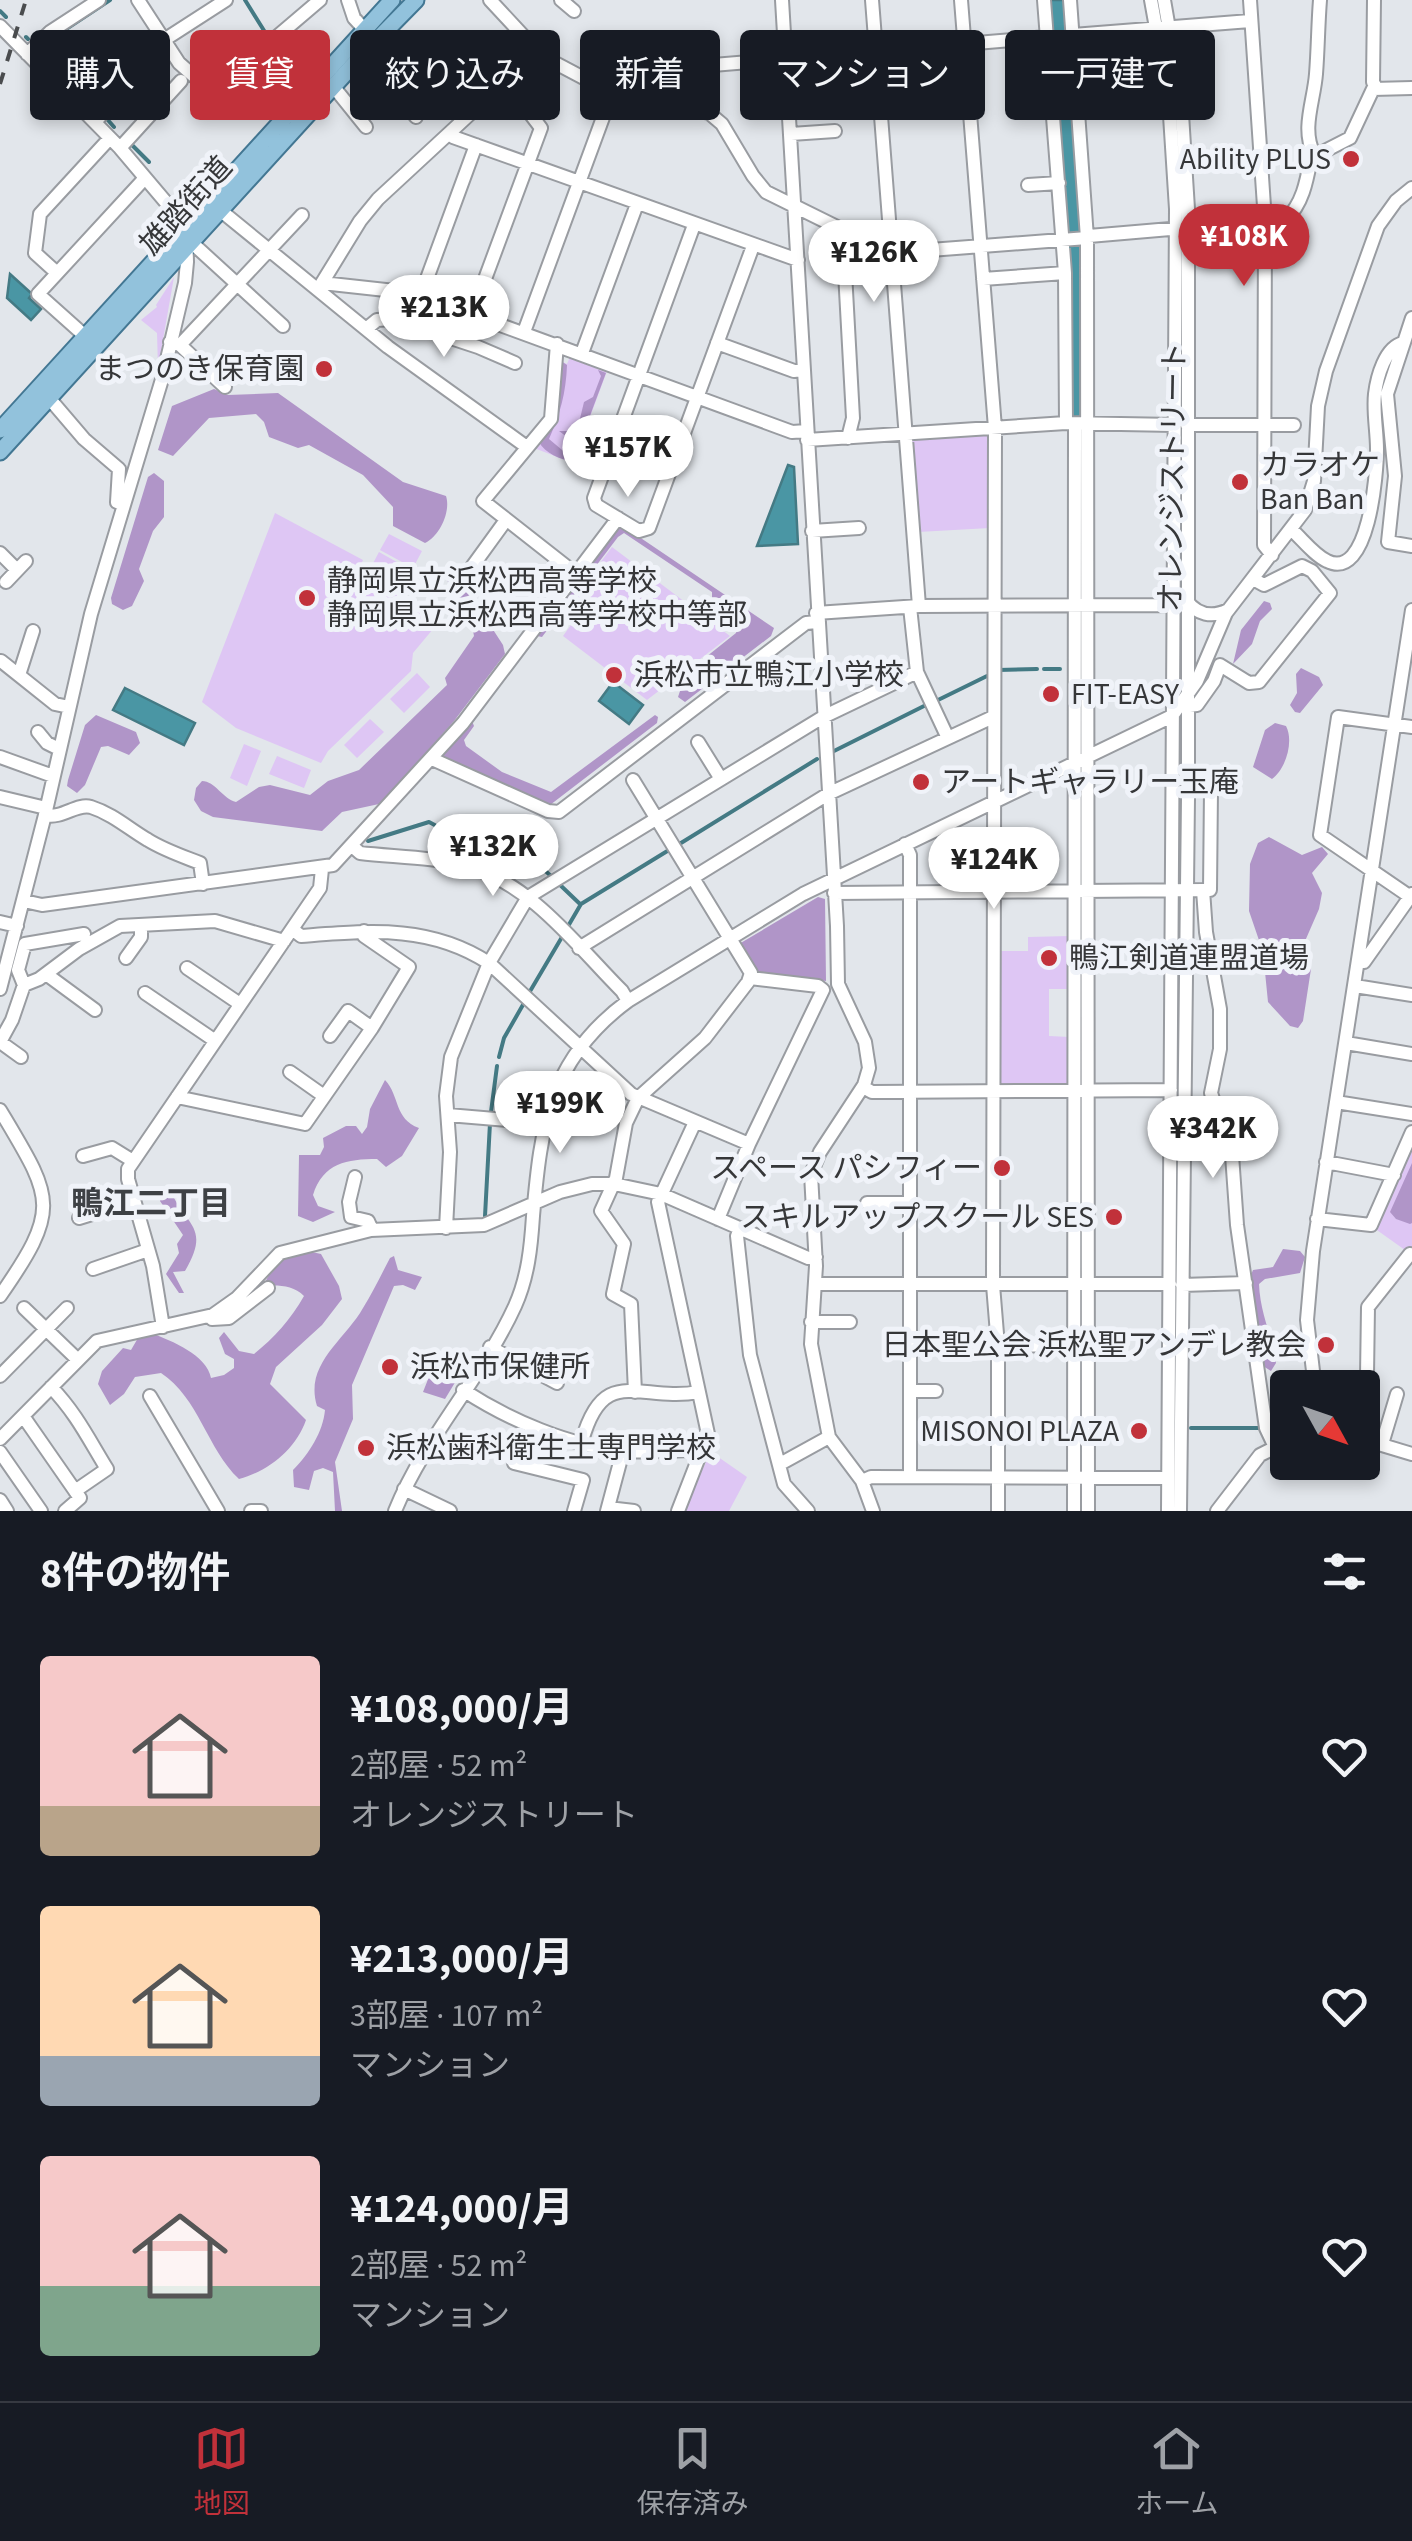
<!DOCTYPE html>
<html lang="ja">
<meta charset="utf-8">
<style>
body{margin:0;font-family:"Source Sans 3","Noto Sans JP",sans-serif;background:#242831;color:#f1f3f6;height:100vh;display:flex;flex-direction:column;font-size:38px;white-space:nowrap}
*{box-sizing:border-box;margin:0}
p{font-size:32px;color:#9ea1a6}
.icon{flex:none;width:55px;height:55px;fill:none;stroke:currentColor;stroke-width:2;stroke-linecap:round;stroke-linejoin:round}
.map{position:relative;height:1511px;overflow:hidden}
.drawer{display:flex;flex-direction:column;background:#171b24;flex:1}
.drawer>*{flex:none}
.hud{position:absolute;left:30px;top:30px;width:1352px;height:90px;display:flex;gap:20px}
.needle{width:65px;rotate:130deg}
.controls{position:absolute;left:1270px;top:1370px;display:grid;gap:20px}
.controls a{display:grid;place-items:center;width:110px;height:110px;border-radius:10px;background:#171b24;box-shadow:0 5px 15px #0003;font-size:50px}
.price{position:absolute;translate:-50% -85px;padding:0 22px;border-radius:35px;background:#fff;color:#222;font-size:32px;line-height:65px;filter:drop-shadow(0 2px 5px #0008)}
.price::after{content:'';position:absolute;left:50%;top:60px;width:30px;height:22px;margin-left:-15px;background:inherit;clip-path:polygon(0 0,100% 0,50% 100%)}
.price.current{background:#c1313a;color:#fff}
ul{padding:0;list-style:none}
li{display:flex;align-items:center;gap:30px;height:250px;padding:0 40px}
li span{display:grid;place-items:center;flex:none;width:280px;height:200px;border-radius:10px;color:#555}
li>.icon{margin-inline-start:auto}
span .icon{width:120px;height:120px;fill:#fffc;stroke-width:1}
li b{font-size:42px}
h2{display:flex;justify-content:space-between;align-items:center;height:120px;padding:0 40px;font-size:42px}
.pill{padding:0 35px;border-radius:10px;background:#171b24;box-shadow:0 5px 15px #0003;font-size:35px;line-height:90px}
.pill.current{background:#c1313a;color:#fff}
.menu{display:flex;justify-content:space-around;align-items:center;height:140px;border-top:2px solid #363941;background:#171b24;font-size:28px;color:#9ea1a6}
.menu a{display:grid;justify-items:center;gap:5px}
.menu .current{color:#c1313a}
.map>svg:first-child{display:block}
</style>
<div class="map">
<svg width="1412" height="1511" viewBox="0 0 1412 1511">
<rect width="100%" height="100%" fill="#e2e6eb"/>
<!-- green -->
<path fill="#dec6f4" d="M 174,277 L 158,368 L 157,333 L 141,320 L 157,307 L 156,305 Z
M 570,357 L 607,371 L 573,463 L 534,448 L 556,420 L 558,360 L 567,364 Z
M 987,433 L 990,436 L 990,528 L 918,532 L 911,442 L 914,439 Z
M 275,513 L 363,560 L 356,575 L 424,605 L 433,629 L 413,653 L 411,671 L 328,751 L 321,763 L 236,728 L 202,702 Z
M 389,534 L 422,551 L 413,568 L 380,550 Z
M 612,547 L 730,636 L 647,700 L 563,636 L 579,614 L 568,605 Z
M 379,552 L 411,570 L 402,587 L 370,569 Z
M 417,673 L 430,687 L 404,713 L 390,699 Z
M 370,719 L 384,732 L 357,758 L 344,745 Z
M 244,744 L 261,751 L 247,786 L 230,778 Z
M 277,756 L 311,770 L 304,788 L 269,774 Z
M 1070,936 L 1070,989 L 1049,989 L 1049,1036 L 1070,1037 L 1069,1084 L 1001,1084 L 1000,951 L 1028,951 L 1028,937 Z
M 1412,1149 L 1412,1255 L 1374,1228 Z
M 711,1452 L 747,1477 L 729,1511 L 682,1511 Z"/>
<!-- forest -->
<path fill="#b095c8" d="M 561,361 L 567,365 C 566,393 560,414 549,439 L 568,455 L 575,443 L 559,431 L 577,431 L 584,402 L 593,397 L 601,376 L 598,370 L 606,373 L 573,461 C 560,460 545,453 539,442 Z
M 214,389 L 228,395 L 278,393 L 403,482 L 446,496 C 451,511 440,536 425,543 L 393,526 L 393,507 L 363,475 L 309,445 L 298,448 L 269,437 L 264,422 L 256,414 L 209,418 L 173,456 L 158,450 L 172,406 Z
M 154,473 L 164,481 L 164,517 L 153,531 L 139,569 L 144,581 L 132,606 L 123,610 L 112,604 L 111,598 L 148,477 Z
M 619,526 L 623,526 L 774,628 L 771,636 L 685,702 L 678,697 L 686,673 L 736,633 L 738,626 L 712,605 L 712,592 L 624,533 L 618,537 L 542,637 L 537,636 Z
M 450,572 L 457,574 L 503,645 L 505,654 L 454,721 L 385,799 L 379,804 L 342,812 L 322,831 L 213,817 L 201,811 L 194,800 L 196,788 L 202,781 C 215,781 223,799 236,802 L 259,787 L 270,785 L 310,795 L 328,781 L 359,770 L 447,685 L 445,678 L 474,636 C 472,616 453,599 447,579 Z
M 1264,601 L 1270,603 L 1272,609 L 1260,621 L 1252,644 L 1233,664 L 1241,630 Z
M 1301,668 L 1319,677 L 1323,685 L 1300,713 L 1295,712 L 1290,705 L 1297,693 L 1296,674 Z
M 96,715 L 136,732 L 140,743 L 129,755 L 108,746 L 101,747 L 85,785 L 77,793 L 67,786 L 68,780 L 85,725 Z
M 655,715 L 658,717 L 657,723 L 550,805 L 441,758 L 472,721 L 474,726 L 464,740 L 466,746 L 502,772 L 551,792 Z
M 1275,723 L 1286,726 C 1294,741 1286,769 1272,779 L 1253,767 L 1265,730 Z
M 1269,837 L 1302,855 L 1322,847 L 1328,854 L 1312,873 L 1322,893 L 1319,909 L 1302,948 L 1311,969 L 1303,1021 L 1298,1028 L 1290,1026 L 1268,1002 L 1263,952 L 1249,911 L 1250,864 L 1258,843 Z
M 818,897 L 825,899 L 826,981 L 753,972 L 739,944 Z
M 385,1080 C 400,1096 394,1119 419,1128 L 402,1156 L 386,1167 L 377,1159 C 347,1159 323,1163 313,1195 L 318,1206 L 335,1212 L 313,1222 L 298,1216 L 299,1155 L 320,1155 L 324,1147 L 323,1138 L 346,1126 L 356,1126 L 362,1134 L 367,1127 L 370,1109 Z
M 1412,1163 L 1412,1223 L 1410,1224 L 1396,1219 L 1390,1212 Z
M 169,1187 C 184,1226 212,1225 185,1271 L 173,1272 L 184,1293 L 179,1293 L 166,1274 L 179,1253 L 177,1244 L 183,1235 L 160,1201 L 162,1192 Z
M 1283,1249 L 1300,1251 L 1305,1257 L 1300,1273 L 1265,1279 L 1259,1284 C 1260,1313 1272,1336 1276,1363 L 1271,1371 L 1263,1366 L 1250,1277 L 1253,1270 L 1273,1267 Z
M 312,1252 L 321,1254 L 339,1286 L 342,1299 L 322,1325 L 276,1367 L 270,1384 L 306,1420 C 296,1449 269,1471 239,1479 C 207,1449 199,1398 161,1373 L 135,1377 L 124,1394 L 110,1405 L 98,1384 L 102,1371 L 123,1348 L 131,1350 L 138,1338 L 151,1333 C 172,1341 207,1355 211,1378 L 224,1375 L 234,1368 L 234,1359 L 225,1354 L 219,1338 L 224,1332 L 239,1351 L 254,1354 C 274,1338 291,1319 304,1296 C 293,1285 278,1285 263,1286 L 279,1256 Z
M 394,1256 L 398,1270 L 422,1277 L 415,1290 L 403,1285 L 394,1286 L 352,1385 L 353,1419 L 335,1462 L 342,1511 L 335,1511 L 333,1472 L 323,1468 L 314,1471 L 309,1490 L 294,1487 L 293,1470 C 309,1454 323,1432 325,1410 L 317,1406 C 304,1364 345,1340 363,1308 C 373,1292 381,1275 390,1258 Z
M 438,1354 L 465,1366 L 445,1399 L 423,1392 Z"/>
<!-- water -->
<path fill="#4a96a4" stroke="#447a84" stroke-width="2.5" d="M 1049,0 L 1065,0 L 1084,232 L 1085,419 L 1071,416 Z
M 10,274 L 32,294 L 29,298 L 41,309 L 31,320 L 7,298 Z
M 788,465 L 794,467 L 798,544 L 757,546 Z
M 613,682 L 643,705 L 629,724 L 599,701 Z
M 125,688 L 195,723 L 184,745 L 113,710 Z"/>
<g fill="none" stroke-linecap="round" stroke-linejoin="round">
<!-- stream -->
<path stroke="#447a84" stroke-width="4" d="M 245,0 L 268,37
M 0,11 L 6,17
M 26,37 L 28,39
M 51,39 L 110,0
M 41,52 L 54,66
M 64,76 L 80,92
M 87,99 L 98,110
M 107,119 L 114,127
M 131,144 L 149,162
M 1044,669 L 1060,669
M 998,670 L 1037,669
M 936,701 L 987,676
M 832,752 L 926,705
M 368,841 L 429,822 L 476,847
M 681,843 L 817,759
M 487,853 C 515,868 521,848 551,876
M 558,883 L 580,904
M 567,928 L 581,904 L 669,850
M 529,993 L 562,937
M 499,1057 L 504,1038 L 524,1003
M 491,1112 L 497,1066
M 485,1216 L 490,1123
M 1191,1428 L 1260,1428"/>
<!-- minor casing -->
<g stroke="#999ca1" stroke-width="16">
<path id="minor" d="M 138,0 L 179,63 L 231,109 L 292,57
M 348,0 L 354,18 L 364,29
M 490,0 L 542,56 L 612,93 L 709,113 L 722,124 L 753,176 L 766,192 L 851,234 L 891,247
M 561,0 L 574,11
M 782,0 L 837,926 L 838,984 L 865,1042 L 869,1068 L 864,1085 L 820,1152 L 811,1174 L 816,1266 L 811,1344 L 829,1437 L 862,1481 L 873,1511
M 872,0 L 919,606
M 961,0 L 995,428 L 993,1285 L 998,1346 L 998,1511
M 1044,0 L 1065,273 L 1066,423
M 1151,0 L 1169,100 L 1176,209 L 1168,1511
M 1164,0 L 1181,98 L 1188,209 L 1188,798 L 1180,1511
M 1250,0 L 1265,221 L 1264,545 L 1272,555
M 1374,0 L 1373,82 L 1376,88
M 0,26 L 120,148 L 186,226 L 187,262 L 185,283 L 163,376 L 91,614 L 45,815 L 0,989
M 1073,35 L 1250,21
M 164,40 L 226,0
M 364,53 L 416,117
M 27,54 L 50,32 L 99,0
M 142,57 L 157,71
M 592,83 L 605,74 L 1047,37
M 333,86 L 366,127
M 212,92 L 320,0
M 95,122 L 149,63
M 450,133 L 453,137 L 798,260
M 791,134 L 835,131
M 120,148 L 181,81
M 1314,154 C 1301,129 1314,101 1316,74 C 1318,49 1318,25 1320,0
M 1028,185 L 1059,183
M 220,210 L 388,347 L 524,445
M 694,225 L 594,498 L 596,505 L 639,531 L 649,528 L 753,246
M 845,231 L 843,236 L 853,418 L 848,438
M 1089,236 L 1286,219 C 1303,204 1307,179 1311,158 L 1350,138 L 1373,89 L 1412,88
M 1087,238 L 1088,1511
M 191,242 L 283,326
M 891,253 L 1087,238 L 1070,0
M 57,273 L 35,253 L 40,214 L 110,138
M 983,279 L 1065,273
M 322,283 L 360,221 L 378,199 L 485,100 L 528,87 L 552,62
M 318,290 L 322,283 L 413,293 L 792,432 L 807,431
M 421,295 L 476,145
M 472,314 L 541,128 L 513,91
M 1412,318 L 1387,394 L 1395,476 L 1388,542 L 1412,546
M 366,329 L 377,320 L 393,319 L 478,347 L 515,363
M 524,332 L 612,93
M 85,336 L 38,294 L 145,178
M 170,342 L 180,345 L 302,215
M 717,343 L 794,371 L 803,370
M 557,344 L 551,419 L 483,501 L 576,574
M 180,345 L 225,387
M 582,353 L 637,204
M 49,398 L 84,439 L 119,469 L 117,502 L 124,505
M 1187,425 L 1294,425
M 807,440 L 1066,423 L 1175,425
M 1292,530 C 1303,540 1314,555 1327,561 C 1369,582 1377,473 1377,449 C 1377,431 1373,412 1375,394 C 1377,377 1385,347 1403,343
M 812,531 L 859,528
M 0,553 L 17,570
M 469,571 L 506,520
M 6,582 L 26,561
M 1186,600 C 1197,615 1212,618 1228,610
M 910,607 L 917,672 L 947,736
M 816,613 L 919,606 L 1171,605
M 1,661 L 55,704 L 69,707
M 19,675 L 33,631
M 1187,706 L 1197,705 L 1214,681 L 1220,665 L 1249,683 L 1259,682 L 1330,593 L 1312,571 L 1302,566 L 1264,585 L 1253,579
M 1412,727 L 1338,717 L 1320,835 L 1412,898
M 38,732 L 47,743 L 59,749
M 698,742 L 721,779
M 0,757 L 53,776
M 432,759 L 548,811 L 559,812 L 806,623 L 817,622
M 633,780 L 751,973 L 748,982 L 705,1038 L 638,1098 L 626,1123 L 616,1178 L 601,1211 L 624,1244 L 613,1294 L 631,1304 L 635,1392
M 0,797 L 46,808
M 45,815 C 63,819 76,803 91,807 C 113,814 129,829 148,840 C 164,850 182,856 200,863 L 203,884
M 905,844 L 910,855 L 910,1477
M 352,846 L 360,853 C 395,857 433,857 467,866 C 532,884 576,945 622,991 L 628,1001
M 1203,890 L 1210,890 L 1211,790
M 834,893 L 1203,890 L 1206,932 L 1220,1009 L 1220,1049 L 1211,1093 L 1232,1155 L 1237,1225 L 1266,1428 L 1274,1445
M 24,901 L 42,905 L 333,865 L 463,723 L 618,518
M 0,922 L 17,926
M 292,929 L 301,936 C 368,931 429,924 489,963 L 631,1094 L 749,1144
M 579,948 L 828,794 L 993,717
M 126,958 L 141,937 L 141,925
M 1359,961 L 1364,962 L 1412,894
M 187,968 L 240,1004
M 46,974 L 95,1010
M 24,985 L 18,970 L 25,944 L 84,934
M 1355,986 L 1412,995
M 145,993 L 214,1040
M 330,1036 L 348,1011 L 372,1028
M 0,1042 L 12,1020 L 24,985 L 39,979 L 79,949 L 120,926 L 215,921 L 284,941
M 0,1042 L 21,1057
M 1346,1043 L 1412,1054
M 290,1072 L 324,1096
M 863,1087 L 872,1092 L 1171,1090
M 177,1097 L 305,1124 L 372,1028 L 409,967 L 364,936 L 364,931
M 1336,1102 L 1412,1114
M 0,1110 C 53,1199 62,1207 0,1296
M 448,1115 L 544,1123
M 83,1156 L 112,1148 L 133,1161
M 1326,1162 L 1394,1175
M 355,1177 L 349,1202 L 351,1217 L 368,1221 L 372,1230
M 867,1203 L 910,1203
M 79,1218 L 134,1201
M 718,1219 L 749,1144 L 823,990 L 818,986 L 750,978
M 1317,1219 L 1371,1225 L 1412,1132
M 446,1228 L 450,1152 L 446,1096 L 451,1057 L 489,963 L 528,897 L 823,717 L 917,672
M 740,1228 L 737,1236 L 750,1355 L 784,1484 L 808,1511
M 93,1269 L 148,1250
M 815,1284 L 1170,1284
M 1182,1285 L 1246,1283
M 24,1308 L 78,1360
M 212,1319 L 229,1318 L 268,1288
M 811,1322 L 850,1322
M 163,1327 L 153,1266 L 128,1179 L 128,1169 L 320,888 L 322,869
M 998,1346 L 1074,1345
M 490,1347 L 557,1383
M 0,1376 L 67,1308
M 51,1387 C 76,1413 88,1438 107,1469 L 75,1491
M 1315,1388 L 1307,1320 L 1313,1251 L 1412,610
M 1345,1388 L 1367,1375 L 1368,1307 L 1410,1254
M 463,1390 C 509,1420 569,1446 624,1451 C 648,1453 672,1450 695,1450 L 702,1453
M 910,1391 L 936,1391
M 150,1396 L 218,1511
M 23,1416 L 80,1498 L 65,1511
M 0,1439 L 97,1341 L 213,1315 L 237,1298 L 280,1253 L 371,1230 L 484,1225 L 560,1192 L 592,1184 L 614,1184 L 661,1194 L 808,1258 L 816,1257
M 1362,1439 L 1412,1454
M 582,1441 C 604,1362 640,1403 699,1392
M 1382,1444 L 1397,1394
M 0,1452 L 41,1511
M 514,1463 L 583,1480 L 574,1511
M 780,1464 L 829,1437
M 862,1481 L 871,1477 L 1168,1478
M 404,1489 L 450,1511
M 0,1500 L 7,1511
M 608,1508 L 634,1511
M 251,1511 L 261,1511
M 395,1511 C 425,1437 482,1378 515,1306 C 528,1277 531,1247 533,1216 C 541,1126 549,1059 628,1001 L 803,894 L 1172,716 L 1197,681 L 1226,613 L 1305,510 L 1314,481 L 1318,406 L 1326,371 L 1378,226 L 1396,201 L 1412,188
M 607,1511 L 623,1451
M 678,1511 L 708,1434 L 658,1202 L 695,1122
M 1074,1511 L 1075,425
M 1217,1511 L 1260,1455 L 1288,1441"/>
</g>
<!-- major casing -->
<g stroke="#437793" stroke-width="19">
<path id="major" d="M 0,430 L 392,0
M 0,452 L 364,53 L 416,0"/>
</g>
<!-- minor -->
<use href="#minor" stroke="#fff" stroke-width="12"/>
<!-- major -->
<use href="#major" stroke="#92c2dc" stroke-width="15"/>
<!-- rail -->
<path stroke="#4a4c4e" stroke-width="4" stroke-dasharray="12 12" stroke-linecap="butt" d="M 0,84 L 26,0"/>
</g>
<!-- markers -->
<g fill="#c1313a" stroke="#f0f3f9" stroke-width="4">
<circle cx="1351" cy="159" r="10"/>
<circle cx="324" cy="369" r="10"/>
<circle cx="1240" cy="482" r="10"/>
<circle cx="307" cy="598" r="10"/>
<circle cx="614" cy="675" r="10"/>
<circle cx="1051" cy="694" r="10"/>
<circle cx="921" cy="782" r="10"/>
<circle cx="1049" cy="958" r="10"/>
<circle cx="1002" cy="1168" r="10"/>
<circle cx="1114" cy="1217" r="10"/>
<circle cx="1326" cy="1345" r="10"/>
<circle cx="390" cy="1367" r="10"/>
<circle cx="1139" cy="1431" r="10"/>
<circle cx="366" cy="1448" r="10"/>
</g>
<g text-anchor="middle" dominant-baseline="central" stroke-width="10" stroke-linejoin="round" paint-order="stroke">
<!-- poi labels -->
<g font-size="30" fill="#363739" stroke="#f0f3f9" text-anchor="start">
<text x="1331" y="159" text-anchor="end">Ability PLUS</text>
<text x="304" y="369" text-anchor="end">まつのき保育園</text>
<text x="1260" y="465">カラオケ<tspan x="1260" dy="34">Ban Ban</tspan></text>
<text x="327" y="581">静岡県立浜松西高等学校<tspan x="327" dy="34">静岡県立浜松西高等学校中等部</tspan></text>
<text x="634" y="675">浜松市立鴨江小学校</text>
<text x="1071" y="694">FIT-EASY</text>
<text x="941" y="782">アートギャラリー玉庵</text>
<text x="1069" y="958">鴨江剣道連盟道場</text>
<text x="982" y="1168" text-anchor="end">スペース パシフィー</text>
<text x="1094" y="1217" text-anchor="end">スキルアップスクール SES</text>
<text x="1306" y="1345" text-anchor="end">日本聖公会 浜松聖アンデレ教会</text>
<text x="410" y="1367">浜松市保健所</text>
<text x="1119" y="1431" text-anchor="end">MISONOI PLAZA</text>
<text x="386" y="1448">浜松歯科衛生士専門学校</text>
</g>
<!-- street labels -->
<g font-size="30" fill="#363739" stroke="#f0f3f9">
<text transform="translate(186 206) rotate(-48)">雄踏街道</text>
<text transform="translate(1173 477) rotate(-89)">オレンジストリート</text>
</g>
<!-- neighbourhood labels -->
<g font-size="32" font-weight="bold" fill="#3e4145" stroke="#f0f3f9">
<text x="151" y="1204">鴨江二丁目</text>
</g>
</g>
</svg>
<div class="controls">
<a><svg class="needle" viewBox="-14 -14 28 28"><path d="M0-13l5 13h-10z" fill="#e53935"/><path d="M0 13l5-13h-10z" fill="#9ea1a6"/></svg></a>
</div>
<b class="price current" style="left:1244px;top:289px">¥108K</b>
<b class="price" style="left:874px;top:305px">¥126K</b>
<b class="price" style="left:444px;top:360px">¥213K</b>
<b class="price" style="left:628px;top:500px">¥157K</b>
<b class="price" style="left:493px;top:899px">¥132K</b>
<b class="price" style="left:994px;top:912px">¥124K</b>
<b class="price" style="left:560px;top:1156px">¥199K</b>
<b class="price" style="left:1213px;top:1181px">¥342K</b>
<div class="hud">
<a class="pill">購入</a>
<a class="pill current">賃貸</a>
<a class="pill">絞り込み</a>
<a class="pill">新着</a>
<a class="pill">マンション</a>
<a class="pill">一戸建て</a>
</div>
</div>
<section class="drawer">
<h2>8件の物件<svg class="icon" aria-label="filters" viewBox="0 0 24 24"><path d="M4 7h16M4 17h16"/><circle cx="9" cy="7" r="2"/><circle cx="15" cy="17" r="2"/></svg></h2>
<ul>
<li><span style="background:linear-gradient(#f6c9c9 75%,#b9a48a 0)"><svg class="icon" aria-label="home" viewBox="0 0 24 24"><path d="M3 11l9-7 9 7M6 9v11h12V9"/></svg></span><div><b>¥108,000/月</b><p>2部屋 · 52 m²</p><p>オレンジストリート</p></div><svg class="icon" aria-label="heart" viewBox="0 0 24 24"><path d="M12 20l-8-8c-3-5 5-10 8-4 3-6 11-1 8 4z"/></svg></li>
<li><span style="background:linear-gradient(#ffd9b3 75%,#9aa5b1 0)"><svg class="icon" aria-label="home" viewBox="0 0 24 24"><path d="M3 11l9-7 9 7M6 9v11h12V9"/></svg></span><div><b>¥213,000/月</b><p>3部屋 · 107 m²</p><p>マンション</p></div><svg class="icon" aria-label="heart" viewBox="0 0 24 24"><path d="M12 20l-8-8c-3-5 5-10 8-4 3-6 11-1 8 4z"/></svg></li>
<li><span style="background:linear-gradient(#f6c9c9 65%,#7fa58c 0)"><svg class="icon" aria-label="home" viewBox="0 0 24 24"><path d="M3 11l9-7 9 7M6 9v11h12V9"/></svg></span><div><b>¥124,000/月</b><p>2部屋 · 52 m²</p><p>マンション</p></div><svg class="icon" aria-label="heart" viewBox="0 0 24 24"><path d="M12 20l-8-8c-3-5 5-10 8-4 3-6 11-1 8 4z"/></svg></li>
</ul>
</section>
<nav class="menu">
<a class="current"><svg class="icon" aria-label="map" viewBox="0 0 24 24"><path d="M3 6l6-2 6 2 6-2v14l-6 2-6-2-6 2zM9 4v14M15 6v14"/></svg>地図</a>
<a><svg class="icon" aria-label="saved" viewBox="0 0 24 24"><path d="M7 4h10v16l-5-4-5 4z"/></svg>保存済み</a>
<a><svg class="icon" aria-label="home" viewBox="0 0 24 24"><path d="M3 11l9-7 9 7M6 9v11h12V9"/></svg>ホーム</a>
</nav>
